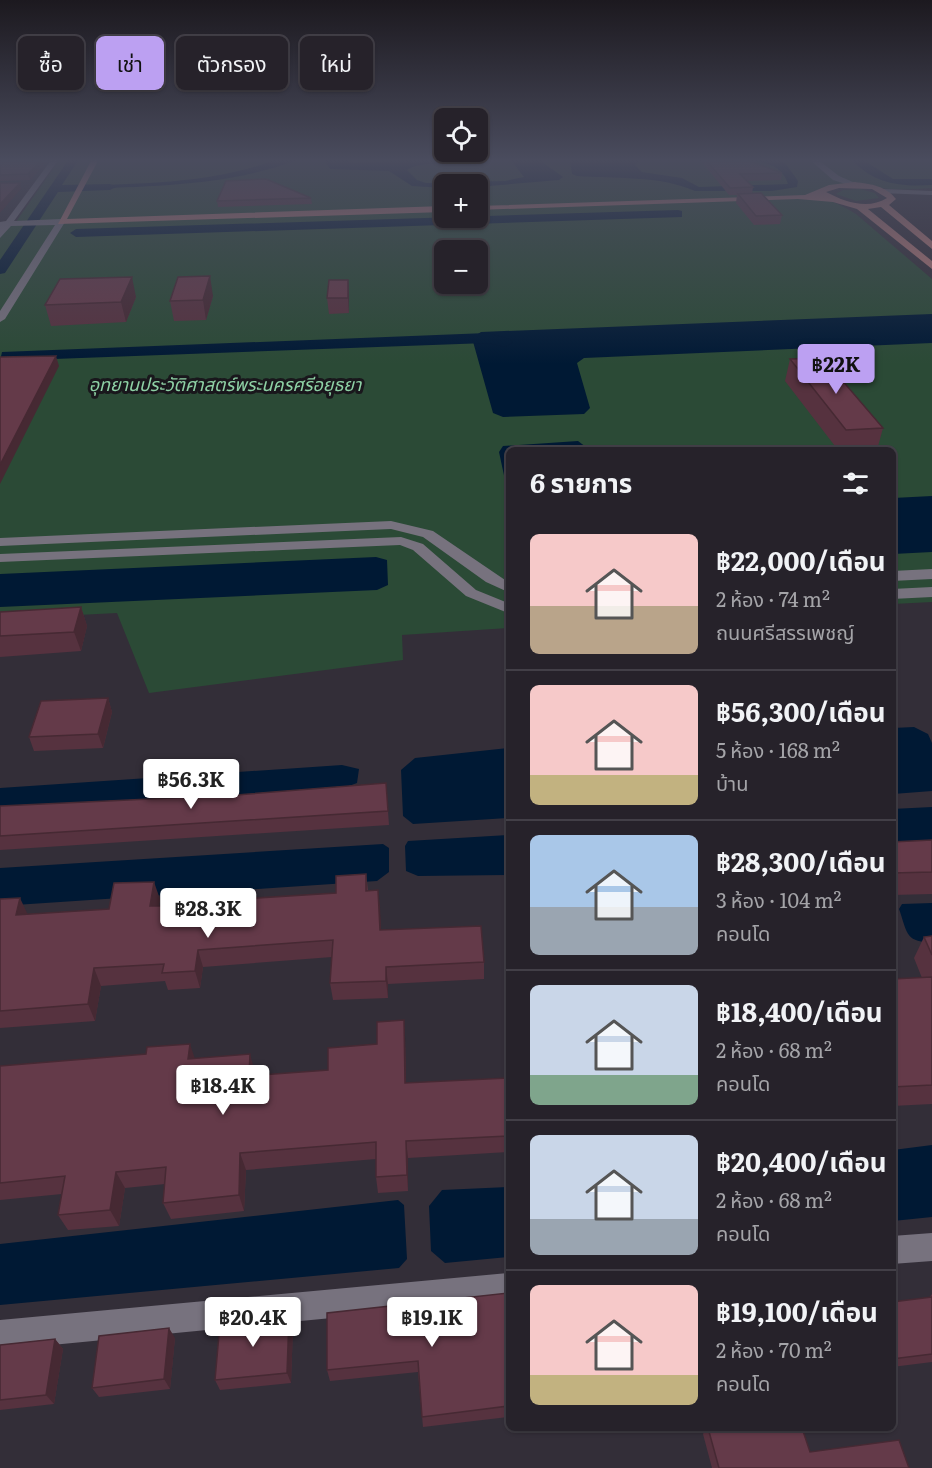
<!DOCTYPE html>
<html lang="th">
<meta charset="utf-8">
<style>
body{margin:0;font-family:Literata,"Noto Sans Thai",serif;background:#2e2a32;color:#f1f3f6;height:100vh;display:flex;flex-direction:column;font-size:22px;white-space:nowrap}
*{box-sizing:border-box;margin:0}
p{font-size:20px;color:#a4a4a8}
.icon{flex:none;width:33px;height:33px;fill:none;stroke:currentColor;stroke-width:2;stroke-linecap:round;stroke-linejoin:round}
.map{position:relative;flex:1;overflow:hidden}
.sheet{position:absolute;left:506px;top:447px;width:390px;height:984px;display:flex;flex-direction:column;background:#26222a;border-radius:9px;box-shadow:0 2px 4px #0004,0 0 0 2px #423f47}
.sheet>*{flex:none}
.banner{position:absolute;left:18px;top:36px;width:398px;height:54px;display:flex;gap:12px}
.tools{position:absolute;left:434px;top:108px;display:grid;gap:12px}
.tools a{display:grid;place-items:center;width:54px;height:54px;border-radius:9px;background:#26222a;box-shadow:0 2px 4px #0004,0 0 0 2px #423f47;font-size:30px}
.price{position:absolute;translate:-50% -51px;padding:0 14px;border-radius:6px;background:#fff;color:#222;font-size:20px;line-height:39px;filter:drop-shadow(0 2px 3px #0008)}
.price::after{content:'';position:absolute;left:50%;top:36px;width:18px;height:14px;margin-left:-9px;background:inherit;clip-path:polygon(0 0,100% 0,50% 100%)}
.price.active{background:#bca0f2;color:#111}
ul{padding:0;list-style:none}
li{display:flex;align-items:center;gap:18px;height:150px;padding:0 24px}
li+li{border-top:2px solid #423f47}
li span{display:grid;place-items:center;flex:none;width:168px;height:120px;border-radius:9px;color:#555}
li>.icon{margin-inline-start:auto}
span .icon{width:72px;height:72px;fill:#fffc;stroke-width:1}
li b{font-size:26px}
h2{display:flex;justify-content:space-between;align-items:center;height:72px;padding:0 24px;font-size:26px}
.pill{padding:0 21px;border-radius:9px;background:#26222a;box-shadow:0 2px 4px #0004,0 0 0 2px #423f47;font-size:21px;line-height:54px}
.pill.active{background:#bca0f2;color:#111}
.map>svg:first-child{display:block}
</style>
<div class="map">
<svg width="932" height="1468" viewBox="0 0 932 1468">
<rect width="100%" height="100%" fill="#332e38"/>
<!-- green -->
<path fill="#2b4a36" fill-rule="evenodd" d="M 60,159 L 932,159 L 932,188 C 918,189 904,190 890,189 C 864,187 841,178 817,191 C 829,202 843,205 856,214 L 932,279 L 932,602 L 893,604 L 892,450 L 508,450 L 508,628 L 402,635 L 403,660 L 149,693 L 117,613 L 0,619 L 0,226 L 13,226 ZM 444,184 L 477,184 L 477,218 L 444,218 ZM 444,250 L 477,250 L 477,284 L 444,284 Z
M 860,189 L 875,193 L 879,198 L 856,201 L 836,194 L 843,190 Z"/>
<!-- water -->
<path fill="#001934" d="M 277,159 L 300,159 C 229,186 156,186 81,189 L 84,186 C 149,183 216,183 277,159 Z
M 324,159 L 344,159 L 354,163 L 432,159 L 499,159 L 473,162 L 471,165 C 456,163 419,161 407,170 L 417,180 L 426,183 L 505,181 L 524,177 L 511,160 L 500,159 L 538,159 L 563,177 L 559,180 L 477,187 L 477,184 L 444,184 L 444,188 L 412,186 L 389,171 L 330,169 Z
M 575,159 L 649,159 L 639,160 L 635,165 L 642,172 L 682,178 L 699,187 L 788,184 C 781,161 756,160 736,162 C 726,163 714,160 703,159 L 776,159 L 786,164 L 798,181 L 797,187 L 772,191 L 695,191 C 659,175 615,179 577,176 L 572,174 L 570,161 Z
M 932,314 L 932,343 L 584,358 L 577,363 L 590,408 L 584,414 L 503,417 L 493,413 L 472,338 L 481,332 Z
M 578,441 L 590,450 L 508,450 L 508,494 L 499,452 L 503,446 Z
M 932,496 L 932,552 L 893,554 L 893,498 Z
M 376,557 L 387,560 L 388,585 L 377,590 L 0,607 L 0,574 Z
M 914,727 L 928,734 L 932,743 L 932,791 L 893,794 L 893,728 Z
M 508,748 L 508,818 L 413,824 L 403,816 L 401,770 L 415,758 Z
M 342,765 L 359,769 L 357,783 L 338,790 L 0,815 L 0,788 Z
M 932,807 L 932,842 L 893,845 L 892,809 Z
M 508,835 L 508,875 L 418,876 L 406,871 L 405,846 L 408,841 Z
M 383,844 L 389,848 L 389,872 L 377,881 L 0,906 L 0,868 Z
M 932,903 L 932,942 C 905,943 907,931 899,909 L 902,904 Z
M 932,1145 L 932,1217 L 893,1221 L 893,1150 Z
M 508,1187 L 508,1257 L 445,1263 L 431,1251 L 429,1206 L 442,1190 Z
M 398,1200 L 404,1205 L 407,1259 L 399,1268 L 0,1305 L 0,1244 Z"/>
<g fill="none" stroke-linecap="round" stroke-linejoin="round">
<!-- canal -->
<path fill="#001934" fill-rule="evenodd" d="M 69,159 L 79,159 L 62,185 L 110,184 L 116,187 L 110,190 L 58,192 L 5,273 L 0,274 L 0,260 Z
M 851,159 L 862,159 L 893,179 L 932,179 L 932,185 C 900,187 874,184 851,159 Z
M 678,210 L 682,211 L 682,217 L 76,237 L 70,233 L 76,229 Z
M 487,333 L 510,339 L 513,342 L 505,347 L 487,343 L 0,361 L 2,352 Z"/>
<!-- minor -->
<path fill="#77727e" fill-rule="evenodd" d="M 52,159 L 59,159 L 14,221 L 61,219 L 65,222 L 5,319 L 0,322 L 0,311 L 55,225 L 11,226 L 0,238 L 0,222 L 6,221 Z
M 809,159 L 817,159 L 839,176 L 862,186 L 858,188 L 833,180 Z
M 883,189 L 932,191 L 932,195 L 880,193 Z
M 391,521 L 433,531 L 508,582 L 508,592 L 486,582 L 423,537 L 391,529 L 0,546 L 0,538 Z
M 401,537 L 423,544 L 476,590 L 508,603 L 508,613 L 466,596 L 413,550 L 400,545 L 0,562 L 0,554 Z
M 932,569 L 932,579 L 892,581 L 892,571 Z
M 932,587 L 932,597 L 892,599 L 892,589 Z
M 932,1233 L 932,1261 L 892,1264 L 892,1236 Z
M 508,1273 L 508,1301 L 0,1350 L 0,1320 Z"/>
<!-- major -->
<path fill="#b57977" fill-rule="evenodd" d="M 92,159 L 99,159 L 67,219 L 444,206 L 444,212 L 58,224 Z
M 855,182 C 871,184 886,186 896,199 L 889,205 L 932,241 L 932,249 L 881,207 L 868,209 L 932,261 L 932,269 L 857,209 L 833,202 L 798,199 L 477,210 L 477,206 L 805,195 L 829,185 ZM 839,188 L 872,189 L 887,198 C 868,210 845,202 826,192 Z"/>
</g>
<!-- wall -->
<path fill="#56323f" d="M 0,159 L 50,159 L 30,180 L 0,181 Z
M 701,159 L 744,159 L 782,173 L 781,180 L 746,181 L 753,187 L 752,194 L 782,215 L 780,224 L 754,225 L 736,203 L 737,195 L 729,195 L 700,160 Z
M 311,198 L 312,204 L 218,207 L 217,201 Z
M 348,280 L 349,313 L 329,314 L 327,298 Z
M 213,296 L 206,320 L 174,321 L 170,301 Z
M 136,297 L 126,322 L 51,326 L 45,305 Z
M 790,359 L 883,428 L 877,450 L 838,450 L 785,381 Z
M 81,607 L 87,626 L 81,651 L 0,657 L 0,612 Z
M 108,698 L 112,712 L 103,748 L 34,751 L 29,737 Z
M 386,783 L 389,825 L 0,850 L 0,806 L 236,795 Z
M 932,840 L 932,894 L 892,895 L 892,842 Z
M 366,874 L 368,890 L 378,890 L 381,930 L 484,962 L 484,979 L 388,984 L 388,998 L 333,1000 L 330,983 L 332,957 L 203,967 L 200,988 L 168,990 L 165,981 L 101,986 L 95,1021 L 0,1028 L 0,899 L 28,914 L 109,909 L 160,899 L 159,906 L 208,906 L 336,893 Z
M 507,899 L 508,899 L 508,943 L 506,921 Z
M 932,936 L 932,1104 L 892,1106 L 892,979 L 922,978 L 914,958 L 924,937 Z
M 506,999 L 508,999 L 508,1055 L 505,1022 Z
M 405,1038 L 406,1083 L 508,1078 L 508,1152 L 408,1158 L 408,1191 L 378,1193 L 376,1177 L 376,1159 L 246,1170 L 244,1211 L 171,1219 L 163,1203 L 165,1184 L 125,1188 L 119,1226 L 68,1230 L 58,1215 L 62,1194 L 0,1200 L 0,1066 L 195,1058 L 255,1072 L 255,1076 L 328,1070 L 377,1044 Z
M 508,1293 L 508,1417 L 423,1427 L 418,1372 L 330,1381 L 327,1370 Z
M 932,1294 L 932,1362 L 892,1367 L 892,1302 L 929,1298 Z
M 289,1317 L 293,1327 L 291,1383 L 220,1390 L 215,1380 Z
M 175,1338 L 170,1389 L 99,1397 L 92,1388 Z
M 55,1339 L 63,1349 L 54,1404 L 0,1410 L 0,1345 Z
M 706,1428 L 802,1428 L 810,1452 L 909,1468 L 712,1468 L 703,1434 Z"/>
<!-- shaded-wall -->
<path fill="#462933" d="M 42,159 L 50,159 L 30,180 L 28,174 Z
M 20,183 L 21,189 L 0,213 L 0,204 Z
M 210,276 L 213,296 L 206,320 L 203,300 Z
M 132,277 L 136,297 L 126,322 L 121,302 Z
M 348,280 L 349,295 L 349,313 L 348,298 Z
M 56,356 L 59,366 L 0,484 L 0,465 Z
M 81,607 L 87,626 L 81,651 L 74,632 Z
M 108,698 L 112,712 L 103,748 L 98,734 Z
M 154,882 L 160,899 L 156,924 L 150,906 Z
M 378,890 L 380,907 L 382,948 L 380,930 Z
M 20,898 L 28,915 L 16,915 Z
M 198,950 L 203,967 L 200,988 L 195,971 Z
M 386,967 L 388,984 L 388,998 L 386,981 Z
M 94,968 L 101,986 L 95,1021 L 88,1004 Z
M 404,1020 L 405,1038 L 406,1100 L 405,1083 Z
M 190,1044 L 196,1062 L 188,1059 Z
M 250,1054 L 255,1072 L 254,1094 L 249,1076 Z
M 406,1141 L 408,1158 L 408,1191 L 407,1175 Z
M 240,1153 L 246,1170 L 244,1211 L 239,1195 Z
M 116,1172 L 125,1188 L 119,1226 L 110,1210 Z
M 289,1317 L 293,1327 L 291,1383 L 287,1373 Z
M 169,1328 L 175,1338 L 170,1389 L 164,1379 Z
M 55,1339 L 63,1349 L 54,1404 L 46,1395 Z"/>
<!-- building -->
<path fill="#643a49" stroke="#462933" stroke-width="1.5" d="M 0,159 L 42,159 L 28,174 L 0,175 Z
M 705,159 L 744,159 L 782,173 L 740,174 L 753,187 L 730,188 Z
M 266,179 L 311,198 L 217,201 L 226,181 Z
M 0,183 L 20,183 L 0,204 Z
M 761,193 L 782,215 L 756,216 L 738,194 Z
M 210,276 L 203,300 L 170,301 L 178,277 Z
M 132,277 L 121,302 L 45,305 L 60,279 Z
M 329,280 L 348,280 L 348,298 L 327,298 Z
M 56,356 L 0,465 L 0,357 Z
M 823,358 L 883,428 L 846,430 L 790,359 Z
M 81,607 L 74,632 L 0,636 L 0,612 Z
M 108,698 L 98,734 L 29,737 L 41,701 Z
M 386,783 L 388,811 L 0,836 L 0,806 L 236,795 Z
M 932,840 L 932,872 L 892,873 L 892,842 Z
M 366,874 L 366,891 L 378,890 L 380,930 L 481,926 L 484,962 L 386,967 L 386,981 L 330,983 L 333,940 L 198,950 L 195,971 L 162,973 L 164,964 L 94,968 L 88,1004 L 0,1011 L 0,899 L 20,898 L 16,915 L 109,909 L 114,883 L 154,882 L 150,906 L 208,906 L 208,901 L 336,893 L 336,876 Z
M 932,936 L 932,955 L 924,937 Z
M 932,977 L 932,1085 L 892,1087 L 892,979 Z
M 506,999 L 508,999 L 508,1021 Z
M 404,1020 L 405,1083 L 508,1078 L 508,1136 L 406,1141 L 407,1175 L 376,1177 L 376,1142 L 240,1153 L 239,1195 L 163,1203 L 166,1167 L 116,1172 L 110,1210 L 58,1215 L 65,1176 L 0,1183 L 0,1066 L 146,1054 L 147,1047 L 190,1044 L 188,1059 L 250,1054 L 249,1076 L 328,1070 L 328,1048 L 377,1044 L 377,1022 Z
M 508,1293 L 508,1406 L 422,1417 L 418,1361 L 327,1370 L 327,1313 Z
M 932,1297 L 932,1354 L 892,1359 L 892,1302 Z
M 289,1317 L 287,1373 L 215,1380 L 220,1323 Z
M 169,1328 L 164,1379 L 92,1388 L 99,1336 Z
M 55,1339 L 46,1395 L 0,1400 L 0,1345 Z
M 708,1428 L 802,1428 L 810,1452 L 899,1440 L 909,1468 L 719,1468 Z"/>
<!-- sky -->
<linearGradient id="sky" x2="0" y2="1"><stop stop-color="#1c191f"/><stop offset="0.44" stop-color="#4a4c5e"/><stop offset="1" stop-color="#4a4c5e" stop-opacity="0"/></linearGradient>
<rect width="932" height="364" fill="url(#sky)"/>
<g text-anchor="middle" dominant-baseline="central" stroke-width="6" stroke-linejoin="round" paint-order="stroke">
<!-- far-park labels -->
<g font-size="18" font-style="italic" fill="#8ed1a5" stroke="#19171c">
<text x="225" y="383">อุทยานประวัติศาสตร์พระนครศรีอยุธยา</text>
</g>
</g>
</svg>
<div class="tools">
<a><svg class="icon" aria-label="locate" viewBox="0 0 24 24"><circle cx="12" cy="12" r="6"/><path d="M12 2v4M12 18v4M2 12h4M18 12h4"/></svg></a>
<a>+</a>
<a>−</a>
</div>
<b class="price active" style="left:836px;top:395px">฿22K</b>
<b class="price" style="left:191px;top:810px">฿56.3K</b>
<b class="price" style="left:208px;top:939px">฿28.3K</b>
<b class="price" style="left:223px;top:1116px">฿18.4K</b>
<b class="price" style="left:253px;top:1348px">฿20.4K</b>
<b class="price" style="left:432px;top:1348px">฿19.1K</b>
<div class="banner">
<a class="pill">ซื้อ</a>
<a class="pill active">เช่า</a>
<a class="pill">ตัวกรอง</a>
<a class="pill">ใหม่</a>
</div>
<section class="sheet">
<h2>6 รายการ<svg class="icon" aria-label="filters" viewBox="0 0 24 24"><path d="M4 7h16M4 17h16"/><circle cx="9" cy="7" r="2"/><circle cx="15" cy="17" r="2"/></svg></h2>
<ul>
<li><span style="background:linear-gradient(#f6c9c9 60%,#b9a48a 0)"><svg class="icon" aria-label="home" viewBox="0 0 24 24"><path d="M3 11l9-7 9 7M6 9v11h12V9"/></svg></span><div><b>฿22,000/เดือน</b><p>2 ห้อง · 74 m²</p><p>ถนนศรีสรรเพชญ์</p></div></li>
<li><span style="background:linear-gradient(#f6c9c9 75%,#c2b280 0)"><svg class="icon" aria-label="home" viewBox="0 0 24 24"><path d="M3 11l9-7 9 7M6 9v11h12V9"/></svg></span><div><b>฿56,300/เดือน</b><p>5 ห้อง · 168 m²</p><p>บ้าน</p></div></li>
<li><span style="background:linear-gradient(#a9c7e8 60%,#9aa5b1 0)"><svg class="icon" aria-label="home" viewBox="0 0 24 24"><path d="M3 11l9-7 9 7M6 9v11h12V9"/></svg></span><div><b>฿28,300/เดือน</b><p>3 ห้อง · 104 m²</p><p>คอนโด</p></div></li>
<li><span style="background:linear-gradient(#c9d6e8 75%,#7fa58c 0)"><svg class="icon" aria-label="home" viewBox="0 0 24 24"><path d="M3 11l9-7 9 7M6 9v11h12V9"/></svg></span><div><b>฿18,400/เดือน</b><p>2 ห้อง · 68 m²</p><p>คอนโด</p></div></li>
<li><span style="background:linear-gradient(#c9d6e8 70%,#9aa5b1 0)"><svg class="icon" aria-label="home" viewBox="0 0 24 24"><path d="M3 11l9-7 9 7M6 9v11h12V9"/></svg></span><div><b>฿20,400/เดือน</b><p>2 ห้อง · 68 m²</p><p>คอนโด</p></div></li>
<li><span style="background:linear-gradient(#f6c9c9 75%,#c2b280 0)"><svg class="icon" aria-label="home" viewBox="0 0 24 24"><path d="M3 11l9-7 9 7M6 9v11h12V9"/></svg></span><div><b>฿19,100/เดือน</b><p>2 ห้อง · 70 m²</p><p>คอนโด</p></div></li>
</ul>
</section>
</div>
